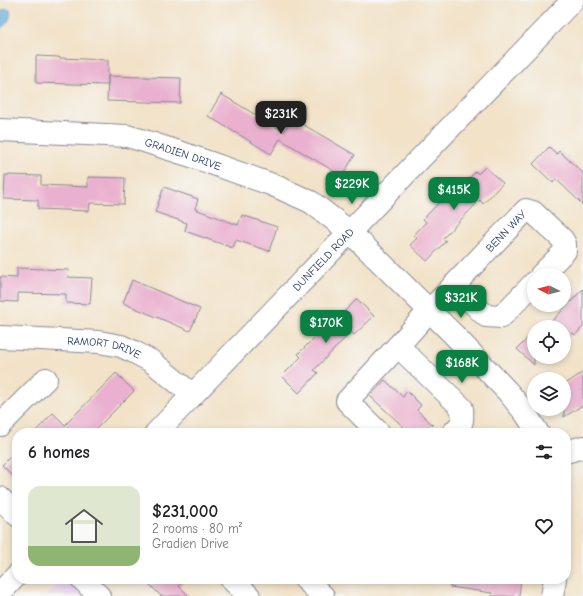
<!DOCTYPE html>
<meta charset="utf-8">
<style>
body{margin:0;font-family:"Comic Neue",sans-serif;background:#f2f2f2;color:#202124;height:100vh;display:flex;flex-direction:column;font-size:15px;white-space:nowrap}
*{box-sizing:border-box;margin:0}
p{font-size:13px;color:#757577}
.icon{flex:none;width:22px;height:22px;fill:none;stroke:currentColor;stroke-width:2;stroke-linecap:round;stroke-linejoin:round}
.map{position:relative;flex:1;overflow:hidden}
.drawer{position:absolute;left:12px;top:428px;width:559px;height:156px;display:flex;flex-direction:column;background:#fff;border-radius:16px;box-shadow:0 2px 6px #0003}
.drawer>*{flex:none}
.needle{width:26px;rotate:276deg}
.tools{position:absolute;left:527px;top:268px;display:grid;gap:8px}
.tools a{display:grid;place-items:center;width:44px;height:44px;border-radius:50%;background:#fff;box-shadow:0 2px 6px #0003;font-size:20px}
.price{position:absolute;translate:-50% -34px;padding:0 9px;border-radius:8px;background:#0b8043;color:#fff;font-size:13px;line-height:26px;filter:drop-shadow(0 1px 2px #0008)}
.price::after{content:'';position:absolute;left:50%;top:24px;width:12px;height:9px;margin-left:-6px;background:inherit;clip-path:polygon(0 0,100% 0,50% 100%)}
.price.current{background:#222;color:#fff}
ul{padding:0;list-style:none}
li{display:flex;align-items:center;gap:12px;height:100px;padding:0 16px}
li span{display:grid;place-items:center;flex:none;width:112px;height:80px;border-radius:12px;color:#555}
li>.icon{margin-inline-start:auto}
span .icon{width:48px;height:48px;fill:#fffc;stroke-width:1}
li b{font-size:17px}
h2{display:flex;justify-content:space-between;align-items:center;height:48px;padding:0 16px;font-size:17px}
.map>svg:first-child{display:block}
</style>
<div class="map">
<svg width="583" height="596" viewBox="0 0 583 596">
<rect width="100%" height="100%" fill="#f6f6f2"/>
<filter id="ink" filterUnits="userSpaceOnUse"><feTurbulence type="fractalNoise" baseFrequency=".025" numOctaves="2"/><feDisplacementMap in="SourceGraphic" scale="8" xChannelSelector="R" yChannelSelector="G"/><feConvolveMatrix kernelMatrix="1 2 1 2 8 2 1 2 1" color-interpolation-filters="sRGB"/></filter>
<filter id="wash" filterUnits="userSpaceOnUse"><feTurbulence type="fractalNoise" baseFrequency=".012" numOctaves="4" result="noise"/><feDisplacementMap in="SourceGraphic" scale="16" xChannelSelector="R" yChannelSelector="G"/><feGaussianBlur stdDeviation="0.9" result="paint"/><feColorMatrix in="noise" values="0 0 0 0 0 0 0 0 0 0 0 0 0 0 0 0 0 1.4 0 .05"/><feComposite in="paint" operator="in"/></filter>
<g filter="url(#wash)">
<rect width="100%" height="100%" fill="#f2e2c8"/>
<!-- built -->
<path fill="#e8d2ee" d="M 62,579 L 66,579 L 83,596 L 46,596 Z"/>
<!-- water -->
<path fill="#62abd9" stroke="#3e6d9c" d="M 5,9 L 10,10 C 12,18 7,25 0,28 L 0,12 Z"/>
<g id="blocks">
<!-- building -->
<path fill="#eab0cf" d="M 36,56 L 59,57 L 59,58 L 108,60 L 108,85 L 36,83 Z
M 108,76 L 181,78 L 180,103 L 107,101 Z
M 221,94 L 284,132 L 292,118 L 355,155 L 342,176 L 280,139 L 271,154 L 208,116 Z
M 549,147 L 557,154 L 559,151 L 583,173 L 583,205 L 556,179 L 553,183 L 533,164 Z
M 485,167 L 503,183 L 483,204 L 480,200 L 443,238 L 446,241 L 427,261 L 410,245 L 417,238 L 414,235 L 426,222 L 423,219 L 461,180 L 464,184 L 476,171 L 478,174 Z
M 5,175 L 41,176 L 41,185 L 88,187 L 88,177 L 125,178 L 124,204 L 90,203 L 89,211 L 38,209 L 38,200 L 4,199 Z
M 164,187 L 198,199 L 195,209 L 238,225 L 242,215 L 277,227 L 269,251 L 236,240 L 233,248 L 185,231 L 187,223 L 155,212 Z
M 17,268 L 69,270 L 68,277 L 92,278 L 90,304 L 66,303 L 66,294 L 18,293 L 18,302 L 0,301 L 0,277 L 17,278 Z
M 132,280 L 200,309 L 190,331 L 123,303 Z
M 583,289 L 583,327 L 575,335 L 573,333 L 564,342 L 564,327 L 546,327 Z
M 357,299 L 374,316 L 354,335 L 351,332 L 314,370 L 318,373 L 299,393 L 282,376 L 301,357 L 298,354 L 336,316 L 338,318 Z
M 534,332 L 534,365 L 517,349 Z
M 583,372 L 583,405 L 564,417 L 564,385 Z
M 116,373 L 134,391 L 92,433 L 34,433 L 53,413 L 65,425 Z
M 385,380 L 403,397 L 407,391 L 421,405 L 417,410 L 433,425 L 425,433 L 410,433 L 370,396 Z
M 17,450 L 17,480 L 2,465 Z
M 144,579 L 186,579 L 179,586 L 189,596 L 161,596 Z
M 450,579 L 521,579 L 519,596 L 491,596 L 492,593 L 450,587 Z"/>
</g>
</g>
<g filter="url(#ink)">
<use href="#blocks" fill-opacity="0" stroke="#868893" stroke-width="1"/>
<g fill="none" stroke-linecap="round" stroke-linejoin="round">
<!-- minor casing -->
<g stroke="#868893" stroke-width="24">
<g id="minor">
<path id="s1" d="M 0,130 L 106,135 L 127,136 L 141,140 L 188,155 L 273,185 L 311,202 L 350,232 L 454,335 L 508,392 L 526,414 L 538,433"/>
<path d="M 454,285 L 486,316 L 501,317 L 534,283"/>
<path id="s2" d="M 0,337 L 99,342 L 121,346 L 134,352 L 151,361 L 193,395"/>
<path d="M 398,346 L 462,408 C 463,422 463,423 453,433"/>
<path d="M 0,425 L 46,379"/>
<path id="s3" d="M 156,433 L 573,0"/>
<path id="s4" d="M 379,433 L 347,401 L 398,346 L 429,311 L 526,210 L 533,212 L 562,239 L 565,244 L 565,251 L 541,275"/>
<path d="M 566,452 L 583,447"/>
<path d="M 0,498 L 17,515"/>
<path d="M 82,579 L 99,596"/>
<path d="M 231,579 L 249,596"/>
<path d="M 305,579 L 323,596"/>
<path d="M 0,593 L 17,575"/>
<path d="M 552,596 L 555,579"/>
</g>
</g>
<!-- minor -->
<use href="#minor" stroke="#fff" stroke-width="22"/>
</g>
</g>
<g text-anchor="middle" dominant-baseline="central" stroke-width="3.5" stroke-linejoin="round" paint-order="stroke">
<!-- street labels -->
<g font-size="11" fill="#1b2f5e" stroke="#f6f6f2">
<text stroke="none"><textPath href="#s1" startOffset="186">GRADIEN DRIVE</textPath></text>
<text stroke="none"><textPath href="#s4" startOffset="278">BENN WAY</textPath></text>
<text stroke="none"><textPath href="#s3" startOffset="241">DUNFIELD ROAD</textPath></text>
<text stroke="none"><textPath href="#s2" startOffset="105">RAMORT DRIVE</textPath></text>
</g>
</g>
</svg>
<div class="tools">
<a><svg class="needle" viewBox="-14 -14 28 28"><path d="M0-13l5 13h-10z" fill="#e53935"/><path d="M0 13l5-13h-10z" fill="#757577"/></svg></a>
<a><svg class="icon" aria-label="locate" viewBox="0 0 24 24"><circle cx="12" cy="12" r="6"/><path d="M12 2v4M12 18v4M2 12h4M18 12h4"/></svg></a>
<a><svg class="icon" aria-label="layers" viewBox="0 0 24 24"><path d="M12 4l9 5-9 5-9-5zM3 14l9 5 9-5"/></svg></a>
</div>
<b class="price current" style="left:281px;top:135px">$231K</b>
<b class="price" style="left:352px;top:205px">$229K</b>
<b class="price" style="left:454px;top:211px">$415K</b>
<b class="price" style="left:461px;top:319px">$321K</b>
<b class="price" style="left:326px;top:344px">$170K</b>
<b class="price" style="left:462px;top:384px">$168K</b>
<section class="drawer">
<h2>6 homes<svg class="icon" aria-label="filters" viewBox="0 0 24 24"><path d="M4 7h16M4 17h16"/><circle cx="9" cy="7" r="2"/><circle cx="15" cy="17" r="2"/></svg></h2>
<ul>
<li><span style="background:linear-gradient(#dfe7d0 75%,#8fb573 0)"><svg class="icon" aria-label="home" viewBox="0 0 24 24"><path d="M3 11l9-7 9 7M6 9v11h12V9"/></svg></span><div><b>$231,000</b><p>2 rooms · 80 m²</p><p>Gradien Drive</p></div><svg class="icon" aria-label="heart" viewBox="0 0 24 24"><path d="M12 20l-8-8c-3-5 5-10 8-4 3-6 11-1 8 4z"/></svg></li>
</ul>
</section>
</div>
